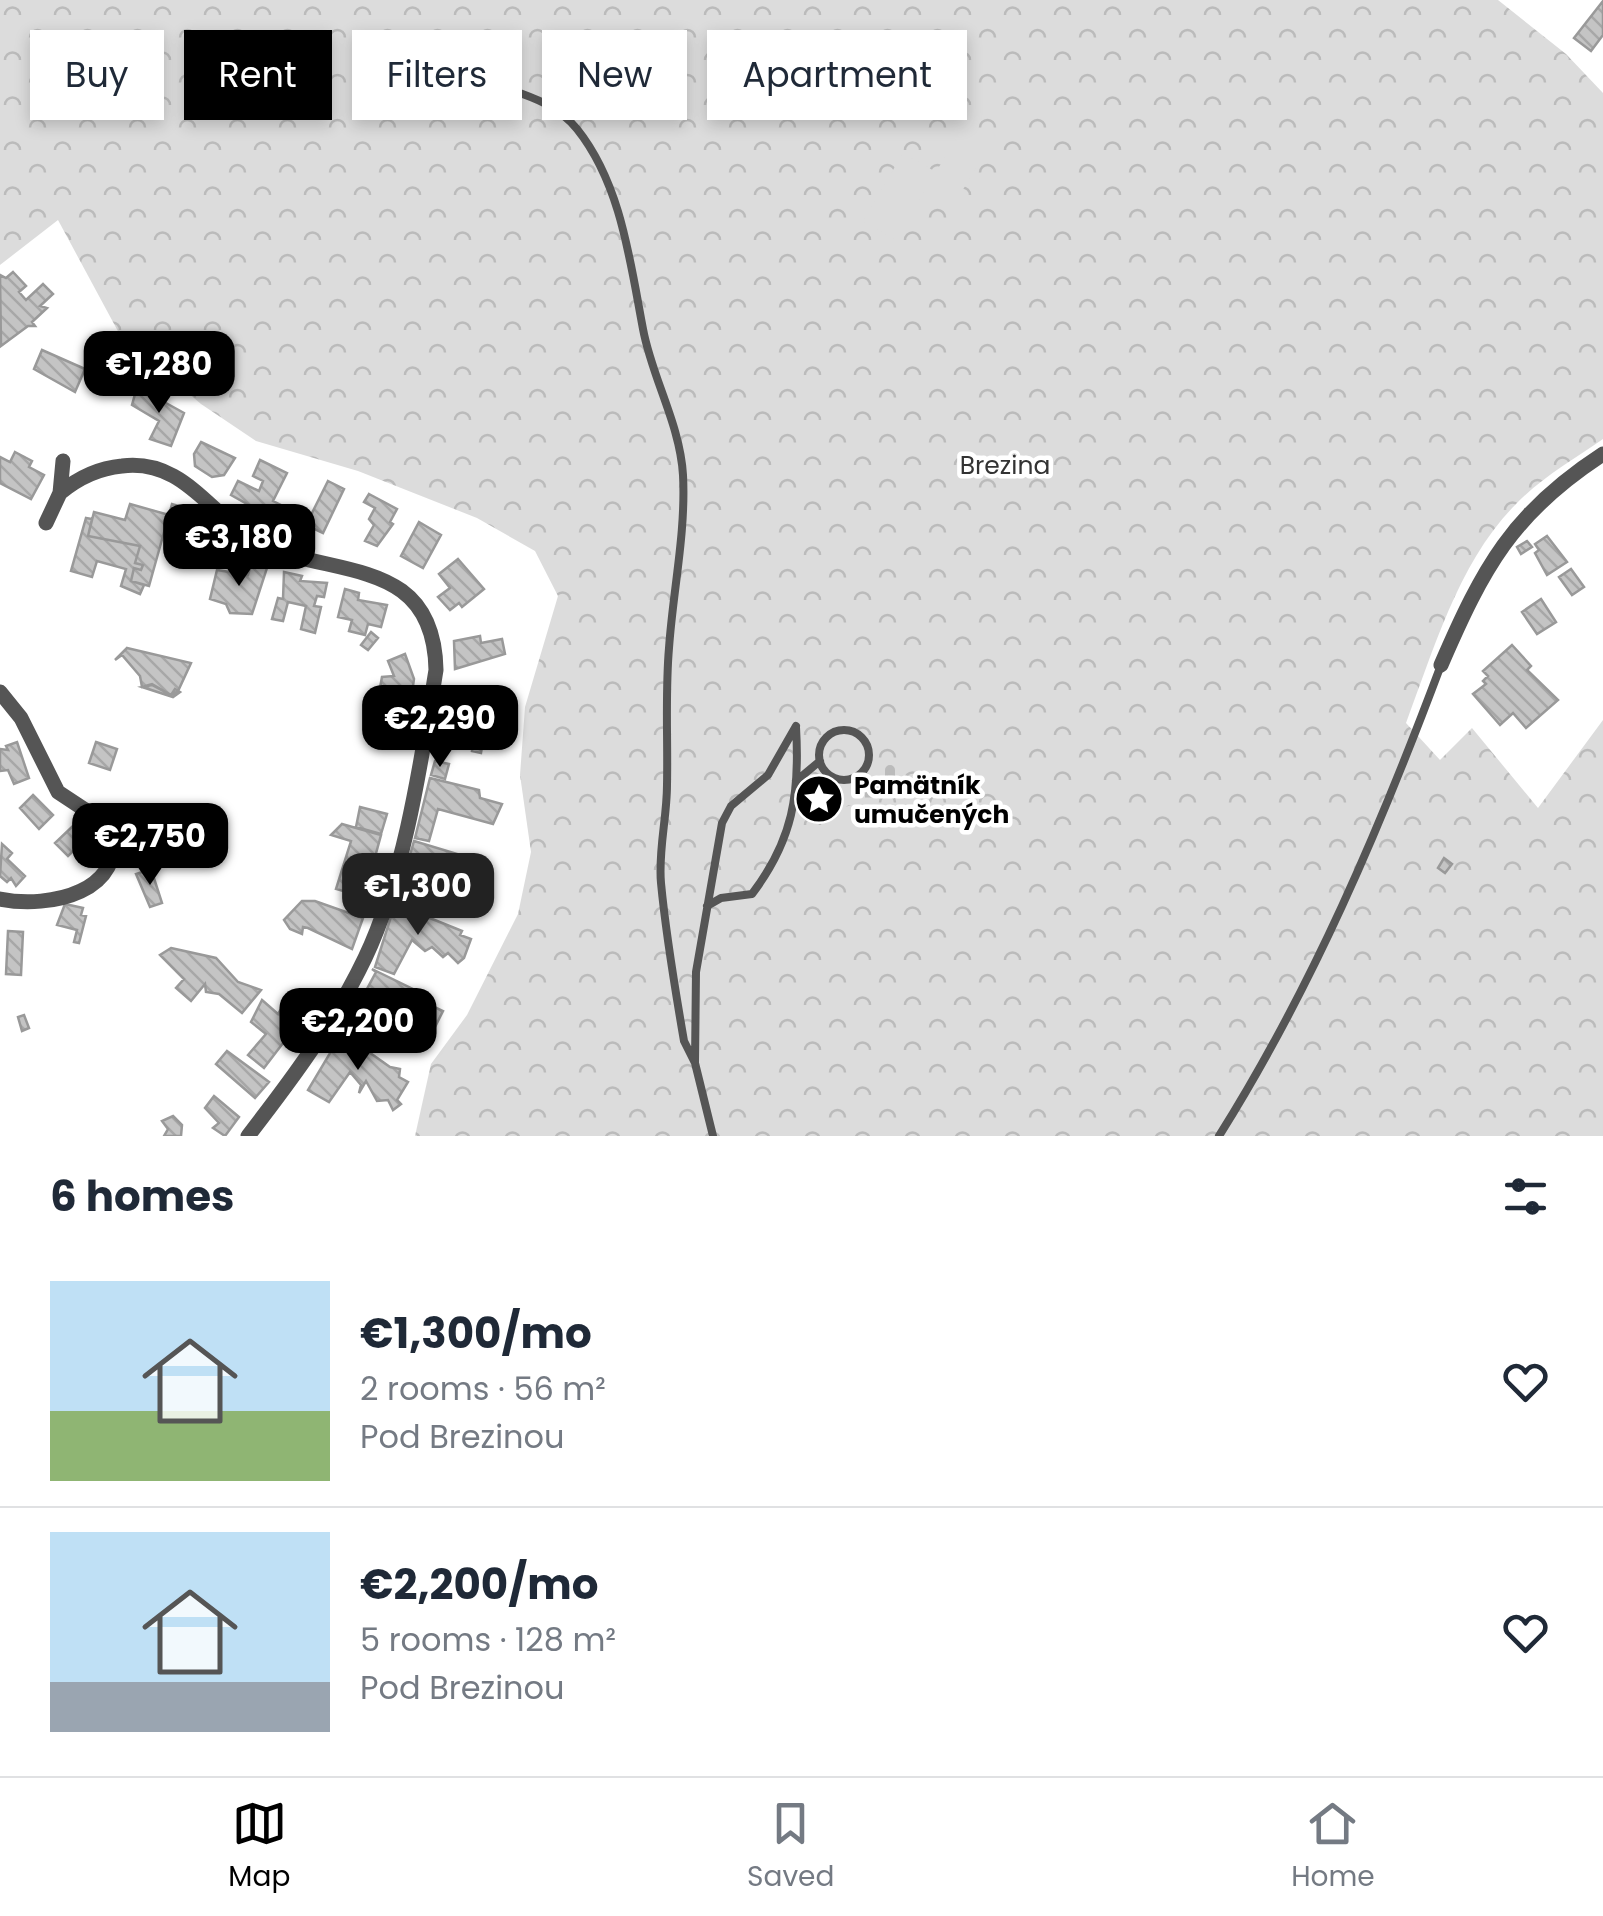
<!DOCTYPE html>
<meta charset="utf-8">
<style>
body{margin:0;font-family:Poppins,sans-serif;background:#f2f2f3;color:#1f2937;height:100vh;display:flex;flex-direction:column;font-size:38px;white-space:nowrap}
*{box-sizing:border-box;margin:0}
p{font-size:32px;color:#747a83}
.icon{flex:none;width:55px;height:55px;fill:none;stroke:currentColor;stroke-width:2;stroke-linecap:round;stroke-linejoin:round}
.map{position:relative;height:1136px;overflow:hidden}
.details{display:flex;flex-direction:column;background:#fff;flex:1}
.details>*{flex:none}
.hud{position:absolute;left:30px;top:30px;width:1000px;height:90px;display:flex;gap:20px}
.price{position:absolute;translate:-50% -85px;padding:0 22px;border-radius:20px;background:#000;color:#fff;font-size:32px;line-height:65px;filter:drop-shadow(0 2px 5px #0008)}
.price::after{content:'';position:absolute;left:50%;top:60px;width:30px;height:22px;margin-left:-15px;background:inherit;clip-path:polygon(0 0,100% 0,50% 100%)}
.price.selected{background:#222;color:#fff}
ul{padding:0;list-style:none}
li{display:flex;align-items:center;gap:30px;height:250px;padding:0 50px}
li+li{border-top:2px solid #e0e1e3}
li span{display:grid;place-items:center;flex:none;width:280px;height:200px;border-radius:0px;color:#555}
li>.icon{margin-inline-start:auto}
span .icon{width:120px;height:120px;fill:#fffc;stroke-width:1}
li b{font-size:42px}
h2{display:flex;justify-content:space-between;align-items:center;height:120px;padding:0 50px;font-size:42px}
.pill{padding:0 35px;border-radius:0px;background:#fff;box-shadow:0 5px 15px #0003;font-size:35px;line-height:90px}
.pill.selected{background:#000;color:#fff}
.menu{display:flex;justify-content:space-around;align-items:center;height:140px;border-top:2px solid #e0e1e3;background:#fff;font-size:28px;color:#747a83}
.menu a{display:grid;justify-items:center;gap:5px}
.menu .selected{color:#000}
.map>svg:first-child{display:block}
</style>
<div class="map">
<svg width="1603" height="1136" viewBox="0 0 1603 1136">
<defs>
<pattern id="forest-crowns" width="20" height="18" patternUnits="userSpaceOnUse" patternTransform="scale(2.5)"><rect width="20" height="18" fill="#dcdcdc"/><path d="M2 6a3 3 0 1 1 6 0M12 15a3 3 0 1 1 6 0" fill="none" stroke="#bbb"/></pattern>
<pattern id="cemetery-stones" width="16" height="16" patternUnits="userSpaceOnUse" patternTransform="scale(2.5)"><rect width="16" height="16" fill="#dcdcdc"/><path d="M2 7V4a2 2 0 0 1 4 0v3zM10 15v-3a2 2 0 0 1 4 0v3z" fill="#bbb"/></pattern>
<pattern id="building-back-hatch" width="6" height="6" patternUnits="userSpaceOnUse" patternTransform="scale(2.5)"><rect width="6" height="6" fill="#c4c4c4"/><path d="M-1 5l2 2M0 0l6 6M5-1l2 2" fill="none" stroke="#a7a7a7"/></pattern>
</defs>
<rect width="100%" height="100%" fill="#fff"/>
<!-- forest -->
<path fill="url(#forest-crowns)" d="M 0,0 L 1498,0 L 1566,54 L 1603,93 L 1603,439 C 1574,459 1541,478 1516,504 C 1459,561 1434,649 1406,723 L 1440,760 L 1472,728 L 1538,808 L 1603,720 L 1603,1136 L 415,1136 L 431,1064 L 467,1015 L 518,914 L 531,852 L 520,775 L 525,707 L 558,596 L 535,551 L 477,518 L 358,471 L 256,441 L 201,404 L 120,335 L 58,220 L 0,265 Z"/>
<!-- cemetery -->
<path fill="url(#cemetery-stones)" d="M 888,759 L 907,772 L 873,798 L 836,810 L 833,787 L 865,777 Z"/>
<!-- park -->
<path fill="#dcdcdc" d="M 964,125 L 992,141 L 952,208 L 924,192 L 895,240 L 863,221 L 903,153 L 936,172 Z"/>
<!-- building -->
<path fill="url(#building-back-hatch)" stroke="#999" stroke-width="2.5" d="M 1603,1 L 1603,35 L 1591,51 L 1574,38 Z
M 13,272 L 26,286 L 19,292 L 26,300 L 43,284 L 53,294 L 40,306 L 47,308 L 32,322 L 35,326 L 28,326 L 1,346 L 0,275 L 6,278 Z
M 42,350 L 85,369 L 75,392 L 34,369 Z
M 137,387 L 184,413 L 171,446 L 150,439 L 159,421 L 132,405 Z
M 201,442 L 235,458 L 224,475 L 212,477 L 195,466 L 194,454 Z
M 15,452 L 32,461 L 29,467 L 44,475 L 31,499 L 0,483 L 0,457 L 10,462 Z
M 260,460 L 287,473 L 273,501 L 281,505 L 274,519 L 231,495 L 238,481 L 259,491 L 263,481 L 253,476 Z
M 328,481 L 344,489 L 323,533 L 306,525 Z
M 369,494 L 397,509 L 390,522 L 393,524 L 377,546 L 365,541 L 374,525 L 369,519 L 375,508 L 364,502 Z
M 130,504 L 169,515 L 172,504 L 186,508 L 182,522 L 168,518 L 149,586 L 131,581 L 134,568 L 141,570 L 143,565 L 135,563 L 140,546 L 88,536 L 94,512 L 125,520 Z
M 278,512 L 290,518 L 280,537 L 268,531 Z
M 86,518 L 92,519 L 88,536 L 140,546 L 135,563 L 143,565 L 141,570 L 134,568 L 131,581 L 144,585 L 140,594 L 121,586 L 126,569 L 97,561 L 92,577 L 71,571 Z
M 419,522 L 441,535 L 423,568 L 401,556 Z
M 1547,536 L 1567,562 L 1547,575 L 1535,553 L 1539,550 L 1535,544 Z
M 1527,541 L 1532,547 L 1521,554 L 1517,547 Z
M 458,559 L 484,589 L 462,607 L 459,603 L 450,610 L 438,597 L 450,588 L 439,574 Z
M 251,564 L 267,568 L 252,614 L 230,613 L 226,604 L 210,599 L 217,570 L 248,575 Z
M 1571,569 L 1584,587 L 1572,595 L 1559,577 Z
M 284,572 L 302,576 L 300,581 L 327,583 L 324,597 L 317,596 L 314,606 L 321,607 L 315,633 L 301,629 L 306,606 L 288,602 L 283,621 L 272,619 L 278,598 L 283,599 Z
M 345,589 L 359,593 L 358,600 L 387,605 L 381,627 L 368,624 L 365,635 L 349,631 L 352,620 L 338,617 Z
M 1541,599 L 1556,622 L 1537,634 L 1522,612 Z
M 371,632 L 378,638 L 368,650 L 361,645 Z
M 480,636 L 481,643 L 502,639 L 505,654 L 455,669 L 454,641 Z
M 1512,645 L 1531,666 L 1527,670 L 1558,700 L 1526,728 L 1513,713 L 1500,725 L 1473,694 L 1486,684 L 1483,681 L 1488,676 L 1483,671 Z
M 127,648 L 191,663 L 178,691 L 171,695 L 152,684 L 142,687 L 140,676 L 122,655 L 115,660 Z
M 405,654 L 414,679 L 410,707 L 377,704 L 382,677 L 394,676 L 388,661 Z
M 152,685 L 171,695 L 175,689 L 180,692 L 173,697 L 142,687 Z
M 445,697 L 480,701 L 478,730 L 446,720 L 447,711 L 454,708 L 443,706 Z
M 475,733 L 484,734 L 481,753 L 472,751 Z
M 17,742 L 29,778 L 14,784 L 8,770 L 0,771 L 0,749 L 8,750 L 6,746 Z
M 96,742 L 117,749 L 110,770 L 89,763 Z
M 435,761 L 449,764 L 445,779 L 431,775 Z
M 430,778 L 479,790 L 480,798 L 502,804 L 493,824 L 438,809 L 429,841 L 415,838 Z
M 33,795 L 53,815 L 39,829 L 20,808 Z
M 360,807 L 387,814 L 381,834 L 356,827 Z
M 75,824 L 88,837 L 68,856 L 55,843 Z
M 342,824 L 381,835 L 364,897 L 336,889 L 351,841 L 331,835 Z
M 414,841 L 464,856 L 462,863 L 486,869 L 484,875 L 480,874 L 476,887 L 423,873 L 414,906 L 397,901 Z
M 2,844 L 12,853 L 7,859 L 25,876 L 16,886 L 11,878 L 7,882 L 0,876 Z
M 1444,858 L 1452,864 L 1445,873 L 1438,868 Z
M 151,869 L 162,903 L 150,907 L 136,874 Z
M 302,901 L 315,901 L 363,918 L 352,949 L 308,928 L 303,927 L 302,934 L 290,929 L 284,920 Z
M 65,904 L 83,908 L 81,915 L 86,916 L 79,943 L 74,942 L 77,930 L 57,925 Z
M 395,904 L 462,931 L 460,935 L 471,939 L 464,958 L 458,963 L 448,953 L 443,957 L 432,947 L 425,951 L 412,940 L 394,974 L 375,967 Z
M 8,931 L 23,932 L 21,975 L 6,974 Z
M 171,948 L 216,958 L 238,982 L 261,990 L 242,1013 L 219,994 L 206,992 L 205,984 L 191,1001 L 176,988 L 184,979 L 160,955 Z
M 372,969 L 425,995 L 428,1004 L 443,1011 L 434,1029 L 429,1034 L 423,1027 L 415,1034 L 404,1016 L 396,1019 L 384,1007 L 364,1039 L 345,1030 L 376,972 Z
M 262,1000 L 278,1014 L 283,1006 L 299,1022 L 264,1068 L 248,1055 L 266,1034 L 251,1022 Z
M 24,1015 L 29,1028 L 22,1031 L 18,1017 Z
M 342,1033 L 390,1067 L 400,1069 L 399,1077 L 408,1082 L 397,1100 L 401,1104 L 393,1110 L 388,1100 L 377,1101 L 366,1081 L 359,1093 L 361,1085 L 350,1072 L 329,1102 L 308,1090 Z
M 227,1051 L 269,1082 L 255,1098 L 216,1064 Z
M 214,1096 L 239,1117 L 225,1136 L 213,1128 L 219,1123 L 205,1108 Z
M 173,1116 L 182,1125 L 181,1136 L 164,1136 L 168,1129 L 162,1121 Z"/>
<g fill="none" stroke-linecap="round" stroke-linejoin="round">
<!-- lane -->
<path stroke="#555" stroke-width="8" d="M440 56a16 16 0 1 1 32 0a16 16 0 1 1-32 0Z
M 464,70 C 502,93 547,92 577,129 C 621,184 630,261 643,329 C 652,378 680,424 683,475 C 686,533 673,590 669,648 C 665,694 668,739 667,785 C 667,818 658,851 661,883 C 666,936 675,989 684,1041 L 695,1063
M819 755a25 25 0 1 1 50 0a25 25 0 1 1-50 0Z
M 796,781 L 820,761
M 116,857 L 147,843
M 707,906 L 721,898 L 752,894 C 793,840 800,794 796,727
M 713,1136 L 695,1063 L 696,972 L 722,823 L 731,806 L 768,775 L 796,726
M 1219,1136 C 1312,988 1380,828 1441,665"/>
<!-- street -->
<path stroke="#555" stroke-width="15" d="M 60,493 C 78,478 100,468 122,466 C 187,458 212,521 264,545 C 334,578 434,556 436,670 C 421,762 405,874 365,958 C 334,1023 292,1079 248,1136
M 46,523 L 60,493 L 63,461
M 1441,665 C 1483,568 1512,513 1603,454
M 0,692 L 21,718 L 58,792 L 111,827 C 128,892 50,909 0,899"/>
</g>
<!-- icons -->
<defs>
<g id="sight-disc" transform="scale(2.5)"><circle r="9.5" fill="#000" stroke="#fff"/><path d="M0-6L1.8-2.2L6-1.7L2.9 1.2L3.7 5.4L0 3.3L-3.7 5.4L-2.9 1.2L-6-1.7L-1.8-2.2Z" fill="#fff"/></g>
</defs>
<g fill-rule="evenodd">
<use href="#sight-disc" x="819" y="799"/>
</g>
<g text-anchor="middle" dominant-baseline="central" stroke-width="9" stroke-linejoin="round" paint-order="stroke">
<!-- park labels -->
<g font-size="25" fill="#333" stroke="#fff">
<text x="1005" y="465">Brezina</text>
</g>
<!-- poi labels -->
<g font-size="25" font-weight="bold" fill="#000" stroke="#fff" text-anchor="start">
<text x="854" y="785">Pamätník<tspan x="854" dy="29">umučených</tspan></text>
</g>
</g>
</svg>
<b class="price" style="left:159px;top:416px">€1,280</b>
<b class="price" style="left:239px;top:589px">€3,180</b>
<b class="price" style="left:440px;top:770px">€2,290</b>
<b class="price" style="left:150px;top:888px">€2,750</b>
<b class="price selected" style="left:418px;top:938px">€1,300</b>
<b class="price" style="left:358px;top:1073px">€2,200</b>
<div class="hud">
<a class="pill">Buy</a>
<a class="pill selected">Rent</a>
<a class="pill">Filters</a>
<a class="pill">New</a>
<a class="pill">Apartment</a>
</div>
</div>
<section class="details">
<h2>6 homes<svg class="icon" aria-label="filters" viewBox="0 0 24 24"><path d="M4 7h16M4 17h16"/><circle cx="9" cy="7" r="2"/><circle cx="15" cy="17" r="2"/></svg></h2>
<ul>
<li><span style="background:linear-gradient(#bfe0f5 65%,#8fb573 0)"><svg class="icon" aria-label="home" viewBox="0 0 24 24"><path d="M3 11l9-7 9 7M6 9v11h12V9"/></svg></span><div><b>€1,300/mo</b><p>2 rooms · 56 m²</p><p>Pod Brezinou</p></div><svg class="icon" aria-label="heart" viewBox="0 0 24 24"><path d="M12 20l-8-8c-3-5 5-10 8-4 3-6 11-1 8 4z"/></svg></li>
<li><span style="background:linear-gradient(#bfe0f5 75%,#9aa5b1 0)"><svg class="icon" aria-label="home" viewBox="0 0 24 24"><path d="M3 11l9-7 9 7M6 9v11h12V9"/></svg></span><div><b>€2,200/mo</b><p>5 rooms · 128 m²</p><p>Pod Brezinou</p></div><svg class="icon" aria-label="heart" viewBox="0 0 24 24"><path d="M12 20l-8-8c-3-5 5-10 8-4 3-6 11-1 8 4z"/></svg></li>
</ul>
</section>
<nav class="menu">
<a class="selected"><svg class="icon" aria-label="map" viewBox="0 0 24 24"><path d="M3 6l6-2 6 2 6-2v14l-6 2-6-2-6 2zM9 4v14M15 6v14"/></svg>Map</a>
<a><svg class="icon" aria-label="saved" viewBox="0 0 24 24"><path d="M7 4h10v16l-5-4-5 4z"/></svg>Saved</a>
<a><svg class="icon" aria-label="home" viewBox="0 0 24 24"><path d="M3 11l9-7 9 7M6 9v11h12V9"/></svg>Home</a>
</nav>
